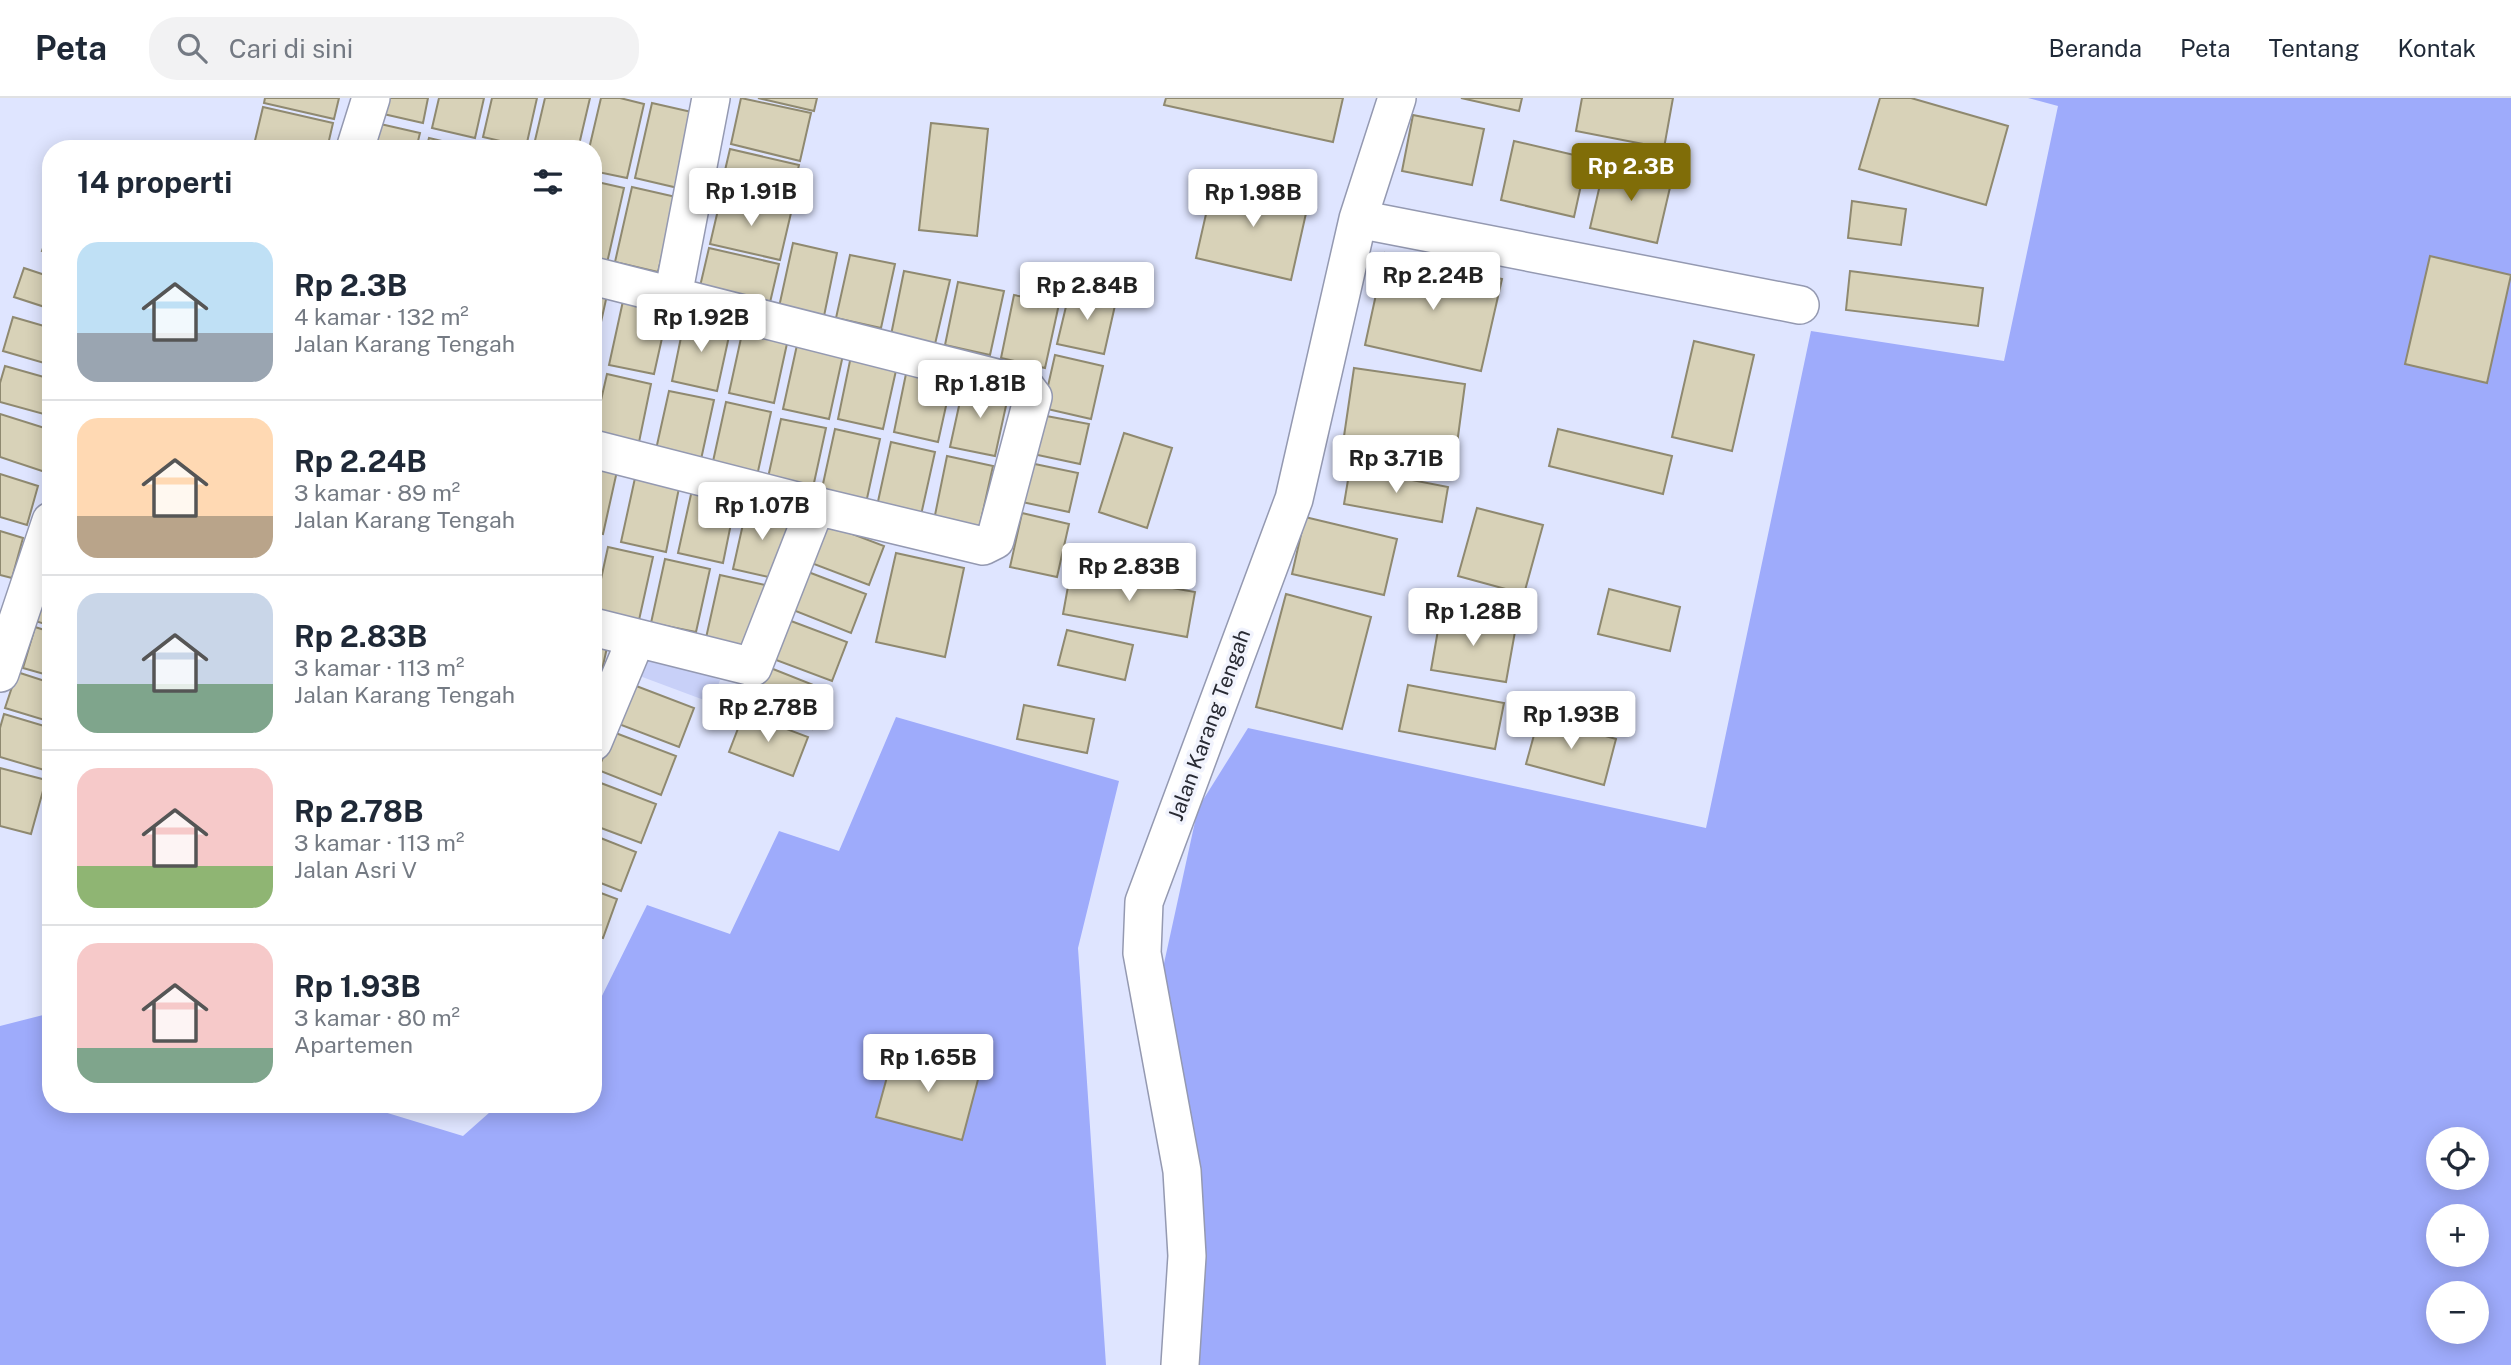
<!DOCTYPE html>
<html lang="id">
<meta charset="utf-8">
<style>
body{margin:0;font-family:"Public Sans",sans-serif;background:#f2f2f3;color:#1f2937;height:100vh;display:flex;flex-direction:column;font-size:26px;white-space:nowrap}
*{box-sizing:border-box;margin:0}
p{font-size:23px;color:#747a83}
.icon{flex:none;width:38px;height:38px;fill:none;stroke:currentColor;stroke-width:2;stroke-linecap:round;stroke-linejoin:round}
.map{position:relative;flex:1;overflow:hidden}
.details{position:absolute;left:42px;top:42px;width:560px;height:973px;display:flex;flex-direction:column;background:#fff;border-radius:28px;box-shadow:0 4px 18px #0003}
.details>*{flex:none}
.tools{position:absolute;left:2426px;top:1029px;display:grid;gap:14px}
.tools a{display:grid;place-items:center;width:63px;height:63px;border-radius:50%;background:#fff;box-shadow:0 4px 18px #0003;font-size:35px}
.price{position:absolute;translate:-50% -60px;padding:0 16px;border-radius:7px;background:#fff;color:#222;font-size:23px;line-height:46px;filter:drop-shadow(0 2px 4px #0008)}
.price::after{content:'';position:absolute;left:50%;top:42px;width:21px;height:16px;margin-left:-10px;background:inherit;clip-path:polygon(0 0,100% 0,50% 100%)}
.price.active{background:#806d08;color:#fff}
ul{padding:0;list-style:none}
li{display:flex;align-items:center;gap:21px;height:175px;padding:0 35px}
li+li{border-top:2px solid #e0e1e3}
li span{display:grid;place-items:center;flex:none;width:196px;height:140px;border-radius:21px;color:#555}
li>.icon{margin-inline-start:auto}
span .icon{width:84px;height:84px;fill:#fffc;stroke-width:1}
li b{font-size:30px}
h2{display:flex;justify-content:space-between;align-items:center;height:84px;padding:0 35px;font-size:30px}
header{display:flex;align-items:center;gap:42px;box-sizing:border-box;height:98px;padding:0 35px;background:#fff;border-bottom:2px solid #e0e1e3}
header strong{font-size:33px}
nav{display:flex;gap:38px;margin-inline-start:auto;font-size:24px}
.search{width:490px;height:63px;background:#f2f2f3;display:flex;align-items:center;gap:18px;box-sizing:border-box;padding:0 24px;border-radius:28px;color:#747a83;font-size:26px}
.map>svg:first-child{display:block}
</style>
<header>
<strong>Peta</strong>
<div class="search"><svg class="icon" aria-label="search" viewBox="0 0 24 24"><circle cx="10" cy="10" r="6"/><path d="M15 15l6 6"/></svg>Cari di sini</div>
<nav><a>Beranda</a><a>Peta</a><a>Tentang</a><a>Kontak</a></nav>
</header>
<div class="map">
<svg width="2511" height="1267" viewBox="0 0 2511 1267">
<rect width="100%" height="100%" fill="#dfe5ff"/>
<!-- green -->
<path fill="#c8d0f8" d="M 645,554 L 720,582 L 712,605 L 637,577 Z"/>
<!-- forest -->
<path fill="#9eabfb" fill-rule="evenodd" d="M 2028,0 L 2511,0 L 2511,1267 L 1194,1267 L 1163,870 L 1198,710 L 1248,630 L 1706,730 L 1811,233 L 2004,263 L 2058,8 ZM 2438,1041 L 2476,1041 L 2476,1080 L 2438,1080 ZM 2438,1118 L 2476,1118 L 2476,1157 L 2438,1157 ZM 2438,1195 L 2476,1195 L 2476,1234 L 2438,1234 Z
M 896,619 L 1119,683 L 1078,850 L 1106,1267 L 0,1267 L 0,928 L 51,915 L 51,1006 L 358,1006 L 463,1038 L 499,1006 L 593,1006 L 593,916 L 647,807 L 730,836 L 779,733 L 839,753 Z"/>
<!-- building -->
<path fill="#d8d2b8" stroke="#8f8970" stroke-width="2" d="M 265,0 L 339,0 L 334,21 L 264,5 Z
M 383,0 L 428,0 L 423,25 L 379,15 Z
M 439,0 L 484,0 L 475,40 L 432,30 Z
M 492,0 L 537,0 L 526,49 L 483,39 Z
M 545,0 L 590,0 L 578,51 L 533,51 Z
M 601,0 L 620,0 L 644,6 L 627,80 L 593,73 L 593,51 L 589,51 Z
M 741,0 L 811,15 L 800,63 L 731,46 Z
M 758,0 L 817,0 L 814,13 Z
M 1166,0 L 1343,0 L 1333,44 L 1164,7 Z
M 1461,0 L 1522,0 L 1519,13 Z
M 1582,0 L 1673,0 L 1664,50 L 1576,33 Z
M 1880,0 L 1911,0 L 2008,28 L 1986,107 L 1859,71 Z
M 652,5 L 696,15 L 678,90 L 635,80 Z
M 263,9 L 333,25 L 327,51 L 253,51 Z
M 1413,17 L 1484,31 L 1472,87 L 1402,73 Z
M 376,25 L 420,35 L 416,51 L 371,51 Z
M 931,25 L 988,31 L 977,138 L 919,132 Z
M 429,40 L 472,50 L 472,51 L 426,51 Z
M 1514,43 L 1587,60 L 1574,119 L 1501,102 Z
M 730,51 L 799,67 L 788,114 L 719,98 Z
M 1605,65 L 1672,81 L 1657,145 L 1590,130 Z
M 1214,81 L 1309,102 L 1291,182 L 1196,160 Z
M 593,83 L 624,90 L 607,165 L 593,162 Z
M 632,89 L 676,99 L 658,174 L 615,164 Z
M 721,99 L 791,115 L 780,162 L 710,146 Z
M 1852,103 L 1906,111 L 1901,147 L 1848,140 Z
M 51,125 L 51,155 L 42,153 Z
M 793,145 L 837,155 L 824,218 L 779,209 Z
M 709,150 L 779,166 L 768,213 L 698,197 Z
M 1385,155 L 1502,181 L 1481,273 L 1365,247 Z
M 850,157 L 895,166 L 881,230 L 836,220 Z
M 2430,158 L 2511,177 L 2487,285 L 2405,266 Z
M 24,170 L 51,179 L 51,211 L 14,199 Z
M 904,173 L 950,182 L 935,246 L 891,237 Z
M 1850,173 L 1983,190 L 1978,228 L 1846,212 Z
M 958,184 L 1004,193 L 990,257 L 945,247 Z
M 1070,192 L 1116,203 L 1104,256 L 1057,246 Z
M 593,194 L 607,197 L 593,260 Z
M 1014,197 L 1059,206 L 1045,270 L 1001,260 Z
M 623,203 L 668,213 L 654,276 L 609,267 Z
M 13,219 L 51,230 L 51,267 L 3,253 Z
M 685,220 L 731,229 L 717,293 L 672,283 Z
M 743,231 L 788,241 L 774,305 L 729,295 Z
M 1694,243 L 1754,257 L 1732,353 L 1672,339 Z
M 797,247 L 843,257 L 829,321 L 783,311 Z
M 1055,257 L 1103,268 L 1091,321 L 1043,310 Z
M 851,258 L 897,268 L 883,331 L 838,321 Z
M 5,268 L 51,281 L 51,318 L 0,304 L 0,285 Z
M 1354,270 L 1465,286 L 1455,361 L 1343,345 Z
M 907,271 L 952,281 L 938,344 L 894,334 Z
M 607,276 L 651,286 L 638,349 L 593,337 Z
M 964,285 L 1009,294 L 995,358 L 950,349 Z
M 669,293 L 714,302 L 700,366 L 655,356 Z
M 726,304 L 771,314 L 757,378 L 712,368 Z
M 0,316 L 51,332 L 51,356 L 45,374 L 0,359 Z
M 1041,317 L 1089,326 L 1080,366 L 1033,356 Z
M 781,321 L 826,330 L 812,394 L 767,384 Z
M 835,331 L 880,341 L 866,405 L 821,395 Z
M 1558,331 L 1672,358 L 1663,396 L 1549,368 Z
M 1124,335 L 1172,350 L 1147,430 L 1099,414 Z
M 891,344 L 935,354 L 921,417 L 877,408 Z
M 947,358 L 993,368 L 979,431 L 934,422 Z
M 1030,365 L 1078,375 L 1069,414 L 1022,404 Z
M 593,368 L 617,373 L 603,436 L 593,434 Z
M 1350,370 L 1448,389 L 1442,424 L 1344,406 Z
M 0,376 L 38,388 L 27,427 L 0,419 Z
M 635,380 L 679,390 L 666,454 L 621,444 Z
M 692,392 L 736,401 L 723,465 L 678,455 Z
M 747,408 L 791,417 L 777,481 L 733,471 Z
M 1477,410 L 1543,427 L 1524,496 L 1458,478 Z
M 1022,415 L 1069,426 L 1057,479 L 1010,469 Z
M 1305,419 L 1397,441 L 1384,497 L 1292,476 Z
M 821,424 L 884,448 L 869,487 L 806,463 Z
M 0,433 L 23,440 L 12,480 L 0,477 Z
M 608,449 L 653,459 L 639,522 L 594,513 Z
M 896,455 L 964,470 L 945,559 L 876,544 Z
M 665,461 L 710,471 L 696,534 L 651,525 Z
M 803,472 L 866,496 L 851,535 L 788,510 Z
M 1071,472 L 1195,494 L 1187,539 L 1063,516 Z
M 720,477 L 765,487 L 751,550 L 706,540 Z
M 51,481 L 51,528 L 32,522 Z
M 1609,491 L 1680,509 L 1670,553 L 1598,536 Z
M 1286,496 L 1371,519 L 1342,631 L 1256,609 Z
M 1441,515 L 1516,528 L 1506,584 L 1431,572 Z
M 783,520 L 847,544 L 832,583 L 768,559 Z
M 35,529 L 51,534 L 51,578 L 23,570 Z
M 1067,532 L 1133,547 L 1125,582 L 1058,567 Z
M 593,542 L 608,545 L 594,608 L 593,608 Z
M 763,567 L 826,592 L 812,631 L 748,606 Z
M 17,574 L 51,585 L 51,624 L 5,610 Z
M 631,586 L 694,610 L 679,649 L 616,625 Z
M 1408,587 L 1504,605 L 1495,651 L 1399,633 Z
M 1024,607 L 1094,621 L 1087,655 L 1017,641 Z
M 744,615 L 808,639 L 793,678 L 729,654 Z
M 4,616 L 51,630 L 51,674 L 0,659 L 0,630 Z
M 1539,619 L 1616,641 L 1604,687 L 1526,666 Z
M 613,634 L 676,658 L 661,697 L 598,672 Z
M 0,670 L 46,682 L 31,736 L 0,728 Z
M 593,682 L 656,706 L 641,745 L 593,727 Z
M 593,737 L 636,754 L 621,793 L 593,782 Z
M 593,792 L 617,801 L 603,840 L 593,837 Z
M 895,950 L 980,974 L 962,1042 L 876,1019 Z"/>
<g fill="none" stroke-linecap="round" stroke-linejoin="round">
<!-- street casing -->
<g stroke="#9499b1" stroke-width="40">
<path id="street" d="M 355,51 L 371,0
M 1358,121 L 1800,207
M 593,178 L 1024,287 L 1033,299 L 995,442 L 983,448 L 816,408 L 593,351
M 673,198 L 711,0
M 593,529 L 753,569 L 816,408
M 0,575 L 51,423
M 593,644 L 636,541
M 1180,1267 L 1187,1158 L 1182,1073 L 1142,855 L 1144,804 L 1294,401 L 1358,121 L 1397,0"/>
</g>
<!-- street -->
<use href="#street" stroke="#fff" stroke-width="37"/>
</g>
<g text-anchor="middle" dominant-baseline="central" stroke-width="7" stroke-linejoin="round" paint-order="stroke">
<!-- street labels -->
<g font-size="21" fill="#282a33" stroke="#f1f3fd">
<text transform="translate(1209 627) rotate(-70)">Jalan Karang Tengah</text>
</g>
</g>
</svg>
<div class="tools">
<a><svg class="icon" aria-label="locate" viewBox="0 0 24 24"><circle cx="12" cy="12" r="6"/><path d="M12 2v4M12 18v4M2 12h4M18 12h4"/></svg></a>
<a>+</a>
<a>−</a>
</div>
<b class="price active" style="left:1631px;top:105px">Rp 2.3B</b>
<b class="price" style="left:751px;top:130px">Rp 1.91B</b>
<b class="price" style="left:1253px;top:131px">Rp 1.98B</b>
<b class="price" style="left:1433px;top:214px">Rp 2.24B</b>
<b class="price" style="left:1087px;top:224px">Rp 2.84B</b>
<b class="price" style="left:701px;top:256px">Rp 1.92B</b>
<b class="price" style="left:980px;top:322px">Rp 1.81B</b>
<b class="price" style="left:1396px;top:397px">Rp 3.71B</b>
<b class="price" style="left:762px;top:444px">Rp 1.07B</b>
<b class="price" style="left:1129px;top:505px">Rp 2.83B</b>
<b class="price" style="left:1473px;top:550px">Rp 1.28B</b>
<b class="price" style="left:768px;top:646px">Rp 2.78B</b>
<b class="price" style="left:1571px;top:653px">Rp 1.93B</b>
<b class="price" style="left:928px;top:996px">Rp 1.65B</b>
<section class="details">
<h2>14 properti<svg class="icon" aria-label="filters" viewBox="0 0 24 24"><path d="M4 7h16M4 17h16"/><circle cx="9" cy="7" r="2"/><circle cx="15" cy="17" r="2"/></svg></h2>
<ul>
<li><span style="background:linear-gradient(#bfe0f5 65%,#9aa5b1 0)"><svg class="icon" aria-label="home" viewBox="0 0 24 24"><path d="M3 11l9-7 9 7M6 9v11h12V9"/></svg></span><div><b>Rp 2.3B</b><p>4 kamar · 132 m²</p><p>Jalan Karang Tengah</p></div></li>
<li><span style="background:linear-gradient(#ffd9b3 70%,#b9a48a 0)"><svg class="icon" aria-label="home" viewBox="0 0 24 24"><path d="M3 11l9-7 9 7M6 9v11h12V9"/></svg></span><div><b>Rp 2.24B</b><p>3 kamar · 89 m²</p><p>Jalan Karang Tengah</p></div></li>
<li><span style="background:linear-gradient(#c9d6e8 65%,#7fa58c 0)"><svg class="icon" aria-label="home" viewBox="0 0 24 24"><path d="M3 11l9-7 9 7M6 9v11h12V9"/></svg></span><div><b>Rp 2.83B</b><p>3 kamar · 113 m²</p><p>Jalan Karang Tengah</p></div></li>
<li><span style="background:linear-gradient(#f6c9c9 70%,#8fb573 0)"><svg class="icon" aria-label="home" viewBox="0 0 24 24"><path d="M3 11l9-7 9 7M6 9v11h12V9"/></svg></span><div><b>Rp 2.78B</b><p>3 kamar · 113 m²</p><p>Jalan Asri V</p></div></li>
<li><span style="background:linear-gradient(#f6c9c9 75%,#7fa58c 0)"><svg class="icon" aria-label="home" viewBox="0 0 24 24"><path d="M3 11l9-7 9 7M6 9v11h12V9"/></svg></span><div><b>Rp 1.93B</b><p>3 kamar · 80 m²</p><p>Apartemen</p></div></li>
</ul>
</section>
</div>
